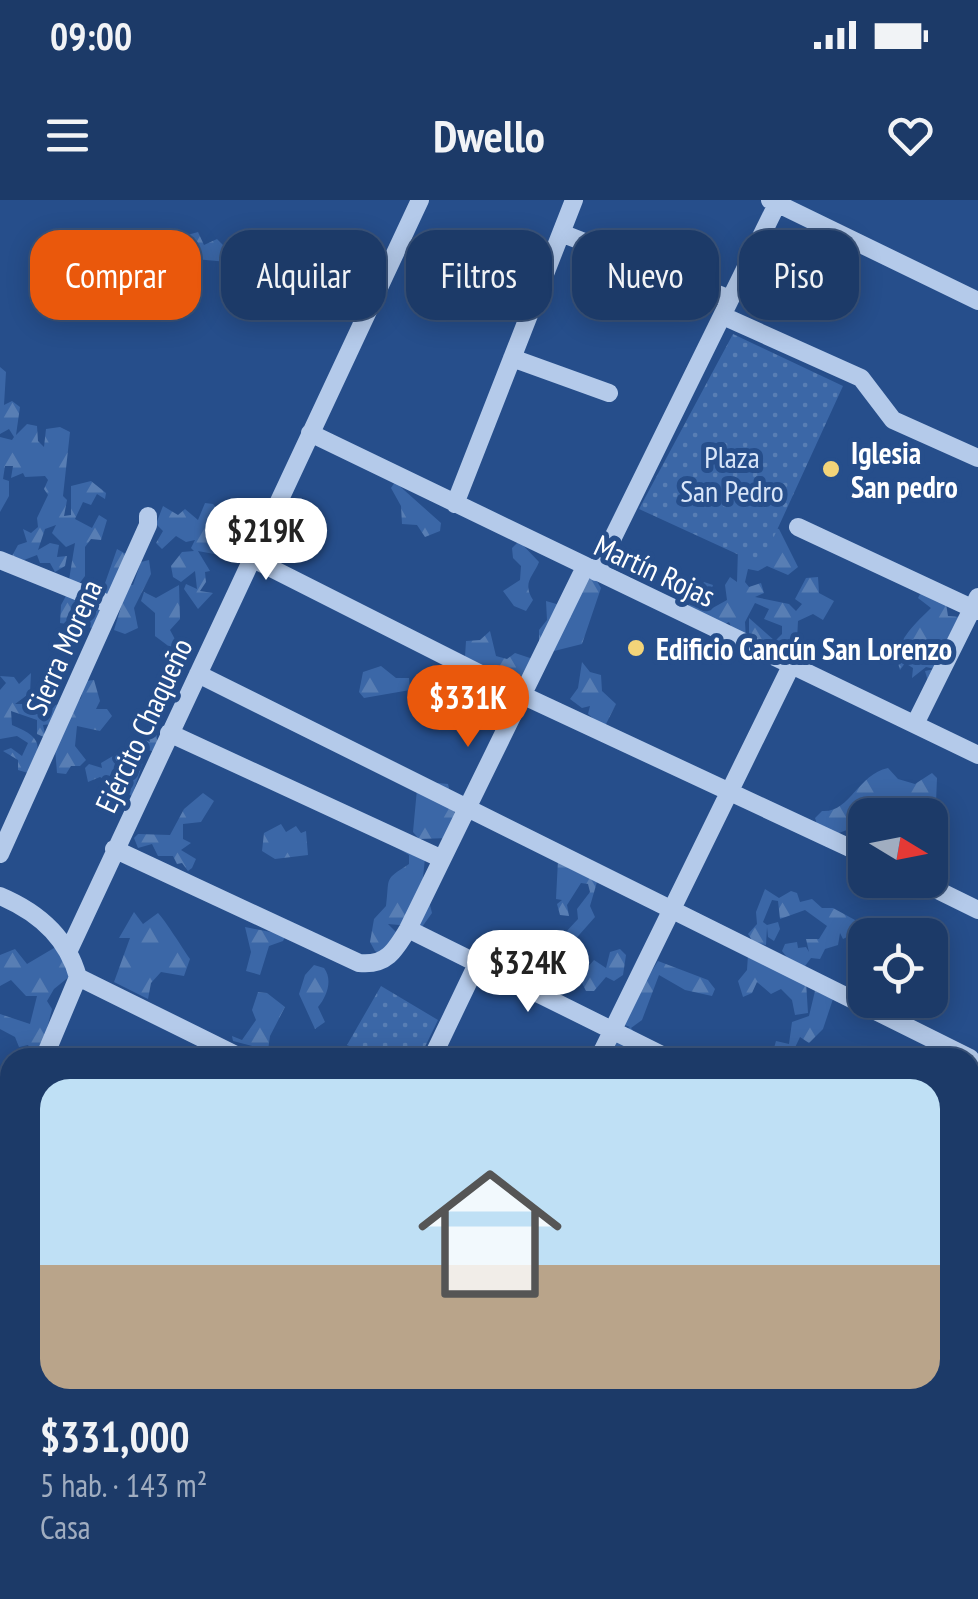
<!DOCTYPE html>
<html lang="es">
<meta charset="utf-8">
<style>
body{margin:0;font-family:"PT Sans Narrow",sans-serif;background:#294571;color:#f1f3f6;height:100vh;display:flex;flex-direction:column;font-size:38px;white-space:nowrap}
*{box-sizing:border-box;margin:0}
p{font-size:32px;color:#a0adc0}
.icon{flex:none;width:55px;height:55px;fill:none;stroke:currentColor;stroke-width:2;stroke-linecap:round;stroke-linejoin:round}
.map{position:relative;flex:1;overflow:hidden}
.sheet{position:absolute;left:0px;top:848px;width:980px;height:552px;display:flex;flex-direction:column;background:#1c3a68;border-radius:30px 30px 0 0;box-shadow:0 5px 25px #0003,0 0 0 2px #3a547c}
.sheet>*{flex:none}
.banner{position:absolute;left:30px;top:30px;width:920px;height:90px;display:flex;gap:20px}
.needle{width:65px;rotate:100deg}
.buttons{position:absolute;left:848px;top:598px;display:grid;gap:20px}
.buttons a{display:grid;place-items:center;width:100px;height:100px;border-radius:20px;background:#1c3a68;box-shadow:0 5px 25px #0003,0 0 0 2px #3a547c;font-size:50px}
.price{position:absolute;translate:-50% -85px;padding:0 22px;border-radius:35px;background:#fff;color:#222;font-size:32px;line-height:65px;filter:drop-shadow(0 2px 5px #0008)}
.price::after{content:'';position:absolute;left:50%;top:60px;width:30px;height:22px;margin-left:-15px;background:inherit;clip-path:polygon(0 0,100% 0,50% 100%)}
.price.on{background:#ea580c;color:#fff}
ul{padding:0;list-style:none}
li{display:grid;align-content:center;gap:20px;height:530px;padding:0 40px}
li+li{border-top:2px solid #3a547c}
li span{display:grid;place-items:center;height:310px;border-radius:30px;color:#555}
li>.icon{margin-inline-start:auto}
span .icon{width:180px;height:180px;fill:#fffc;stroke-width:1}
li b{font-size:42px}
.chip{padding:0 35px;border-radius:30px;background:#1c3a68;box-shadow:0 5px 25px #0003,0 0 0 2px #3a547c;font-size:35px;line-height:90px}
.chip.on{background:#ea580c;color:#fff}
.status{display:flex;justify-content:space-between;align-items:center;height:70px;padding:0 50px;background:#1c3a68;direction:ltr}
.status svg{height:28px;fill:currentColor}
header{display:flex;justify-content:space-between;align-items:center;height:130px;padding:0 40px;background:#1c3a68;font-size:45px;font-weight:700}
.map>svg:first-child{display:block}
</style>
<div class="status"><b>09:00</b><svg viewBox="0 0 49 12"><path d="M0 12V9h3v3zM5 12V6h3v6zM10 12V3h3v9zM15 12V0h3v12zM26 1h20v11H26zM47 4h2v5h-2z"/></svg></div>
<header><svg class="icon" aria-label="menu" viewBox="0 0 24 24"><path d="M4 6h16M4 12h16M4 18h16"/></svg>Dwello<svg class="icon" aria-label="heart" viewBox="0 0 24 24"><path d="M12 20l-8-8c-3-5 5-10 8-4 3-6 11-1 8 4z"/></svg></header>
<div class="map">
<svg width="978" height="1399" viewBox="0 0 978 1399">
<defs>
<pattern id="forest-firs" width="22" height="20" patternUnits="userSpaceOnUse" patternTransform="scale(2.5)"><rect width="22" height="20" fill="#3b67a7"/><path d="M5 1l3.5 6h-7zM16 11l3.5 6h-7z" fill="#587eb4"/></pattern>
<pattern id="park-dots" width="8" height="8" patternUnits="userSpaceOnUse" patternTransform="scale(2.5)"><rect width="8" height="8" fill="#3b67a7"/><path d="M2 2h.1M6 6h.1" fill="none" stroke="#587eb4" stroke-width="1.8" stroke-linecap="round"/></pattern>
</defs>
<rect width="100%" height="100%" fill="#264e8b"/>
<!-- forest -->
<path fill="url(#forest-firs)" d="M 198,32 L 204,45 L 217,39 L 231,53 L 228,62 L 195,59 L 179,70 L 193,83 L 187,91 L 168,90 L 151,67 L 170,33 L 181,44 L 184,36 Z
M 0,167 L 6,172 L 4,205 L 12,201 L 20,207 L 16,235 L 27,224 L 37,226 L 38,241 L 44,247 L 46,229 L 60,227 L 70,232 L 63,296 L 67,300 L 64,316 L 71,315 L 71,286 L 91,281 L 106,293 L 105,299 L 97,294 L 91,305 L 83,302 L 75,319 L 92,328 L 99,315 L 107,320 L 101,340 L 91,339 L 85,347 L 85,376 L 79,384 L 69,380 L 75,343 L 66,347 L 52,333 L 56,325 L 45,329 L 38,350 L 50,343 L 59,345 L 57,357 L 67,356 L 65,366 L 55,372 L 50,363 L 40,363 L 37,355 L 24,360 L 12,356 L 18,345 L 27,342 L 23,329 L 31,333 L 38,327 L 37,318 L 48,295 L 44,289 L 48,280 L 45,276 L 25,277 L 23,273 L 11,278 L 13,266 L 5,266 L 3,279 L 9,281 L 9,296 L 0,312 L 0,237 L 12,240 L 14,237 L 9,229 L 0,234 Z
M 395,282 L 441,323 L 440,331 L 425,337 L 417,325 L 402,324 L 401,306 L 391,288 Z
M 205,303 L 213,304 L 223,316 L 228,335 L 237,336 L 225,356 L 198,351 L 210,371 L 205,372 L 206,382 L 200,391 L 213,393 L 198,409 L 184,389 L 186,384 L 197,389 L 195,371 L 181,382 L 173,377 L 171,366 L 182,352 L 194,351 L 191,348 L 195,340 L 186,342 L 176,336 L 162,349 L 156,343 L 163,331 L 156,324 L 163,306 L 178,315 L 185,309 L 198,320 Z
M 758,325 L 779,329 L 798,367 L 788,375 L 767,366 L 758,371 L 748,369 L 745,382 L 749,387 L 761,383 L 764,393 L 755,397 L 789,404 L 796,411 L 802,404 L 795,399 L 806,378 L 818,377 L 819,393 L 834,401 L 823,420 L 813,414 L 798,421 L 797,440 L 808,447 L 813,466 L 807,475 L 786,449 L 776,461 L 749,436 L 749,418 L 775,441 L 782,434 L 782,426 L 764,419 L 769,409 L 755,403 L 745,422 L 746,440 L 736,437 L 729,422 L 721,426 L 688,406 L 704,382 L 713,385 L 706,404 L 709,410 L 727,400 L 725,385 L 730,377 L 737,382 L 738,349 Z
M 519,341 L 539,362 C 533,377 522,382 533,400 L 526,411 L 514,406 L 503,391 L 520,380 L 521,366 L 513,358 L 512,348 Z
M 117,349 L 126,354 L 93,428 L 60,423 L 61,405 L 67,394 L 104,386 Z
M 149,360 L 151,374 L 134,408 L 138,428 L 125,434 L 114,430 L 128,384 L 133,385 L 141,362 Z
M 582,375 L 594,376 L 601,388 L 582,444 L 554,451 L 539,443 L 539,430 L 547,420 L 546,401 L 567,407 Z
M 927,381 L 944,391 L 948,416 L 962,417 L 929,485 L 925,471 L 935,469 L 926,467 L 912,478 L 913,468 L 905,463 L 900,470 C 891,444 914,425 931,408 L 918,398 Z
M 179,385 L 180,419 L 170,430 L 177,443 L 171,448 L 155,436 L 155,413 L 141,401 L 144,392 L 156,398 Z
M 490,431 L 496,456 L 507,459 L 515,453 L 533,459 L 522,476 L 514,472 L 502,478 L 465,457 L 466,441 L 480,440 Z
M 582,462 L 590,472 L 601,475 L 602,491 L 616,504 L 604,528 L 588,514 L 590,506 L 582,508 L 570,499 L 578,488 Z
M 381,466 L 396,478 L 409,478 L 410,490 L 364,498 L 359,492 L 363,472 Z
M 31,473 L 30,493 L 15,504 L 28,504 L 34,512 L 59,504 L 52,524 L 43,525 L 46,538 L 37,534 L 37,520 L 11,511 L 12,525 C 41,537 44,545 28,573 L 18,570 L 18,560 L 3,551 L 11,548 L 22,556 L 28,543 L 17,536 L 0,539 L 0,490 L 6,483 L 0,476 L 14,477 L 19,484 Z
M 94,480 L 100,501 L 96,509 L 107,509 L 112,516 L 100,531 L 77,526 L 75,546 L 86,560 L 80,566 L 71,566 L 66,574 L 57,573 L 55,548 L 72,508 L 81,498 L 85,481 Z
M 148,534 L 157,534 L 157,552 L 147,550 L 132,596 L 100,577 L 88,582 L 85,568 L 89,564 L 102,568 L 101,563 L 118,553 L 122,559 L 133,558 L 139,538 L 150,542 Z
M 888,568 L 898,579 L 915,584 L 932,573 L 937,578 L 936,602 L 926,610 L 896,598 L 892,606 L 874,601 L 865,605 L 865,640 L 855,627 L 836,634 L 818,627 L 815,618 L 822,611 C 850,613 857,575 888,568 Z
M 438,583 L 448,584 L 456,618 L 449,638 L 419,639 L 413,632 L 417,589 Z
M 203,593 L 214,601 L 201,622 L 183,624 L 183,639 L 191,643 L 181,650 L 196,659 L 192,668 L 188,671 L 182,663 L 177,664 L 173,656 L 158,656 L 152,644 L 138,648 L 134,638 L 138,634 L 170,635 L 184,609 Z
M 281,624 L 286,632 L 296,626 L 301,633 L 306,631 L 308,655 L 275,659 L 262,651 L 264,633 Z
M 396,647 L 426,649 L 423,677 L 432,713 L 422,727 L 388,724 L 397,733 L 389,757 L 375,751 L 370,742 L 374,719 L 386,706 C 390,676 383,681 409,664 L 409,655 Z
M 558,660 L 597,682 L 590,706 L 595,717 L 572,743 L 565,733 L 578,719 L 577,709 L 590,692 L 588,684 L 581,683 L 567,705 L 569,716 L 560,715 L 557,704 L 562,700 L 556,699 Z
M 765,689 L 779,698 L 791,691 L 797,693 L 800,702 L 812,699 L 822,708 L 833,708 L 855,720 L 873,717 L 875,735 L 865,735 L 863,751 L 853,745 L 851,735 L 843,739 L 840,733 L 838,745 L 825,749 L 820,759 L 811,758 L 805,766 L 790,761 L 782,751 L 785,744 L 797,742 L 798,748 L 806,747 L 809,752 L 806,739 L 819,739 L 827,726 L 805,710 L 780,719 L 778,701 L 772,700 L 763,722 L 767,725 L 778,722 L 780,729 L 774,741 L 768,737 L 767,727 L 766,745 L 754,743 L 748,734 L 757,724 L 756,712 Z
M 134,712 L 143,724 L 158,713 C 167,723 181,746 190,759 L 184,776 L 161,772 L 151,783 L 148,799 L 114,782 L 130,738 L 119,738 Z
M 245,727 L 286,735 L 283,741 L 269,746 L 260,775 L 246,771 L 251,752 Z
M 54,748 L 59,749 L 70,776 L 54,789 L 47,801 L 52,809 L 40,856 L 35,857 L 28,845 L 19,847 L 15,837 L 0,829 L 0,814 L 30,824 L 37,796 L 26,796 L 11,780 L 0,786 L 0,755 L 15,749 L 27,764 Z
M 620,749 L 626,755 L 623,775 L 614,781 L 606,777 L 594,791 L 586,791 L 579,777 L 594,760 L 606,768 L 610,752 Z
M 748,755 L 806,782 L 808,813 L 795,815 L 792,800 L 781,789 L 771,794 L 757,782 L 752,793 L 743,797 L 738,781 L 747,770 Z
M 658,761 L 708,780 L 715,789 L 712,796 L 685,790 L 659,775 L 642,820 L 631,828 L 654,857 L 592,857 L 594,846 L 630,827 L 619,823 Z
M 314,765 L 324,768 C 333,780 327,796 318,807 L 325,822 L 315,829 L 299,794 L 305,775 Z
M 815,791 L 833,799 L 823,829 L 809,843 L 800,837 L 791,856 L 780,857 L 774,848 L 776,841 L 789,844 L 792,822 L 809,816 Z
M 258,792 L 267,793 L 285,807 L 270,836 L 268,850 L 233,841 L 232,836 L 242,840 L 256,820 L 252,810 Z"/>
<!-- park -->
<path fill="url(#park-dots)" d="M 733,134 L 843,186 L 761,365 L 639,309 Z
M 381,786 L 438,820 L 420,857 L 372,857 L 347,845 Z"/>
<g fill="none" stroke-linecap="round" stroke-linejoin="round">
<!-- minor -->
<path stroke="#b4caea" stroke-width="18" d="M 770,0 L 978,101
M 561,33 L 730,99
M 723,116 L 861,178 L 893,220 L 978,258
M 512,158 L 609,193
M 310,233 L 978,555
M 455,304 L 574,0
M 798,327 L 978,411
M 251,358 L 522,495 L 865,655
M 0,360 L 111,405
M 596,372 L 779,0
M 198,474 L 970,858
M 915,524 L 978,397
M 169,533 L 440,658
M 114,649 L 359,763 C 386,766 395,751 408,729 L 585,367
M 0,654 L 148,325 L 148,316
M 917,680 L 978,710
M 0,696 C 38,712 67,737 78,777 L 242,858
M 408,729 L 668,858
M 70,748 L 420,0
M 44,858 L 78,777
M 432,858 L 477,764
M 599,858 L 792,464
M 970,1165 L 978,1197
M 0,1238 L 10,1259
M 970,1254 L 978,1252
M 0,1302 L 10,1296
M 970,1385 L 978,1383
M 74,1390 L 78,1399
M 321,1390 L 326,1399
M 672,1390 L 675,1399
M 912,1399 L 948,1390"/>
<!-- major -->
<path stroke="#f8fafe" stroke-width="22" d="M 970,1012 L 978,1012
M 0,1017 L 10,1021"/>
</g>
<!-- markers -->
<g fill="#f3d479" stroke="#264e8b" stroke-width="4">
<circle cx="831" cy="269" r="10"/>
<circle cx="636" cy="448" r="10"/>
</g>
<g text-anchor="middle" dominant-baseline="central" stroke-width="10" stroke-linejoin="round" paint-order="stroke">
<!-- poi labels -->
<g font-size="30" font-weight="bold" fill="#fff" stroke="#264e8b" text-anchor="start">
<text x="851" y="252">Iglesia<tspan x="851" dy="34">San pedro</tspan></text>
<text x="656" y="448">Edificio Cancún San Lorenzo</text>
</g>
<!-- park labels -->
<g font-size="30" fill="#d8e5f8" stroke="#264e8b">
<text x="732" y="256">Plaza<tspan x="732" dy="34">San Pedro</tspan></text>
</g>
<!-- street labels -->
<g font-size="30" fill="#fff" stroke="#264e8b">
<text transform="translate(655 370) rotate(25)">Martín Rojas</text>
<text transform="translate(63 447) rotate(-66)">Sierra Morena</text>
<text transform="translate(143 525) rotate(-65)">Ejército Chaqueño</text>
</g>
</g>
</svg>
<div class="buttons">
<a><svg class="needle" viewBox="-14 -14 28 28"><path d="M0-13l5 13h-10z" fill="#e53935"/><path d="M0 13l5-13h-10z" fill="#a0adc0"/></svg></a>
<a><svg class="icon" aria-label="locate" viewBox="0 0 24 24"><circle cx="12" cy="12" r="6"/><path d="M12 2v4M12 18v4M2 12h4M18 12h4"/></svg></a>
</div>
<b class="price" style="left:266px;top:383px">$219K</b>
<b class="price on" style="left:468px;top:550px">$331K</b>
<b class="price" style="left:528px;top:815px">$324K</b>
<div class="banner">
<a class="chip on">Comprar</a>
<a class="chip">Alquilar</a>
<a class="chip">Filtros</a>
<a class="chip">Nuevo</a>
<a class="chip">Piso</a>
</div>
<section class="sheet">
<ul>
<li><span style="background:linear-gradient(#bfe0f5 60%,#b9a48a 0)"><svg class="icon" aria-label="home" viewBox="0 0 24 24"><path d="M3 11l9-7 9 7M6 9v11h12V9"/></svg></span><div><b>$331,000</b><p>5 hab. · 143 m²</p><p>Casa</p></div></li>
</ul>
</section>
</div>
